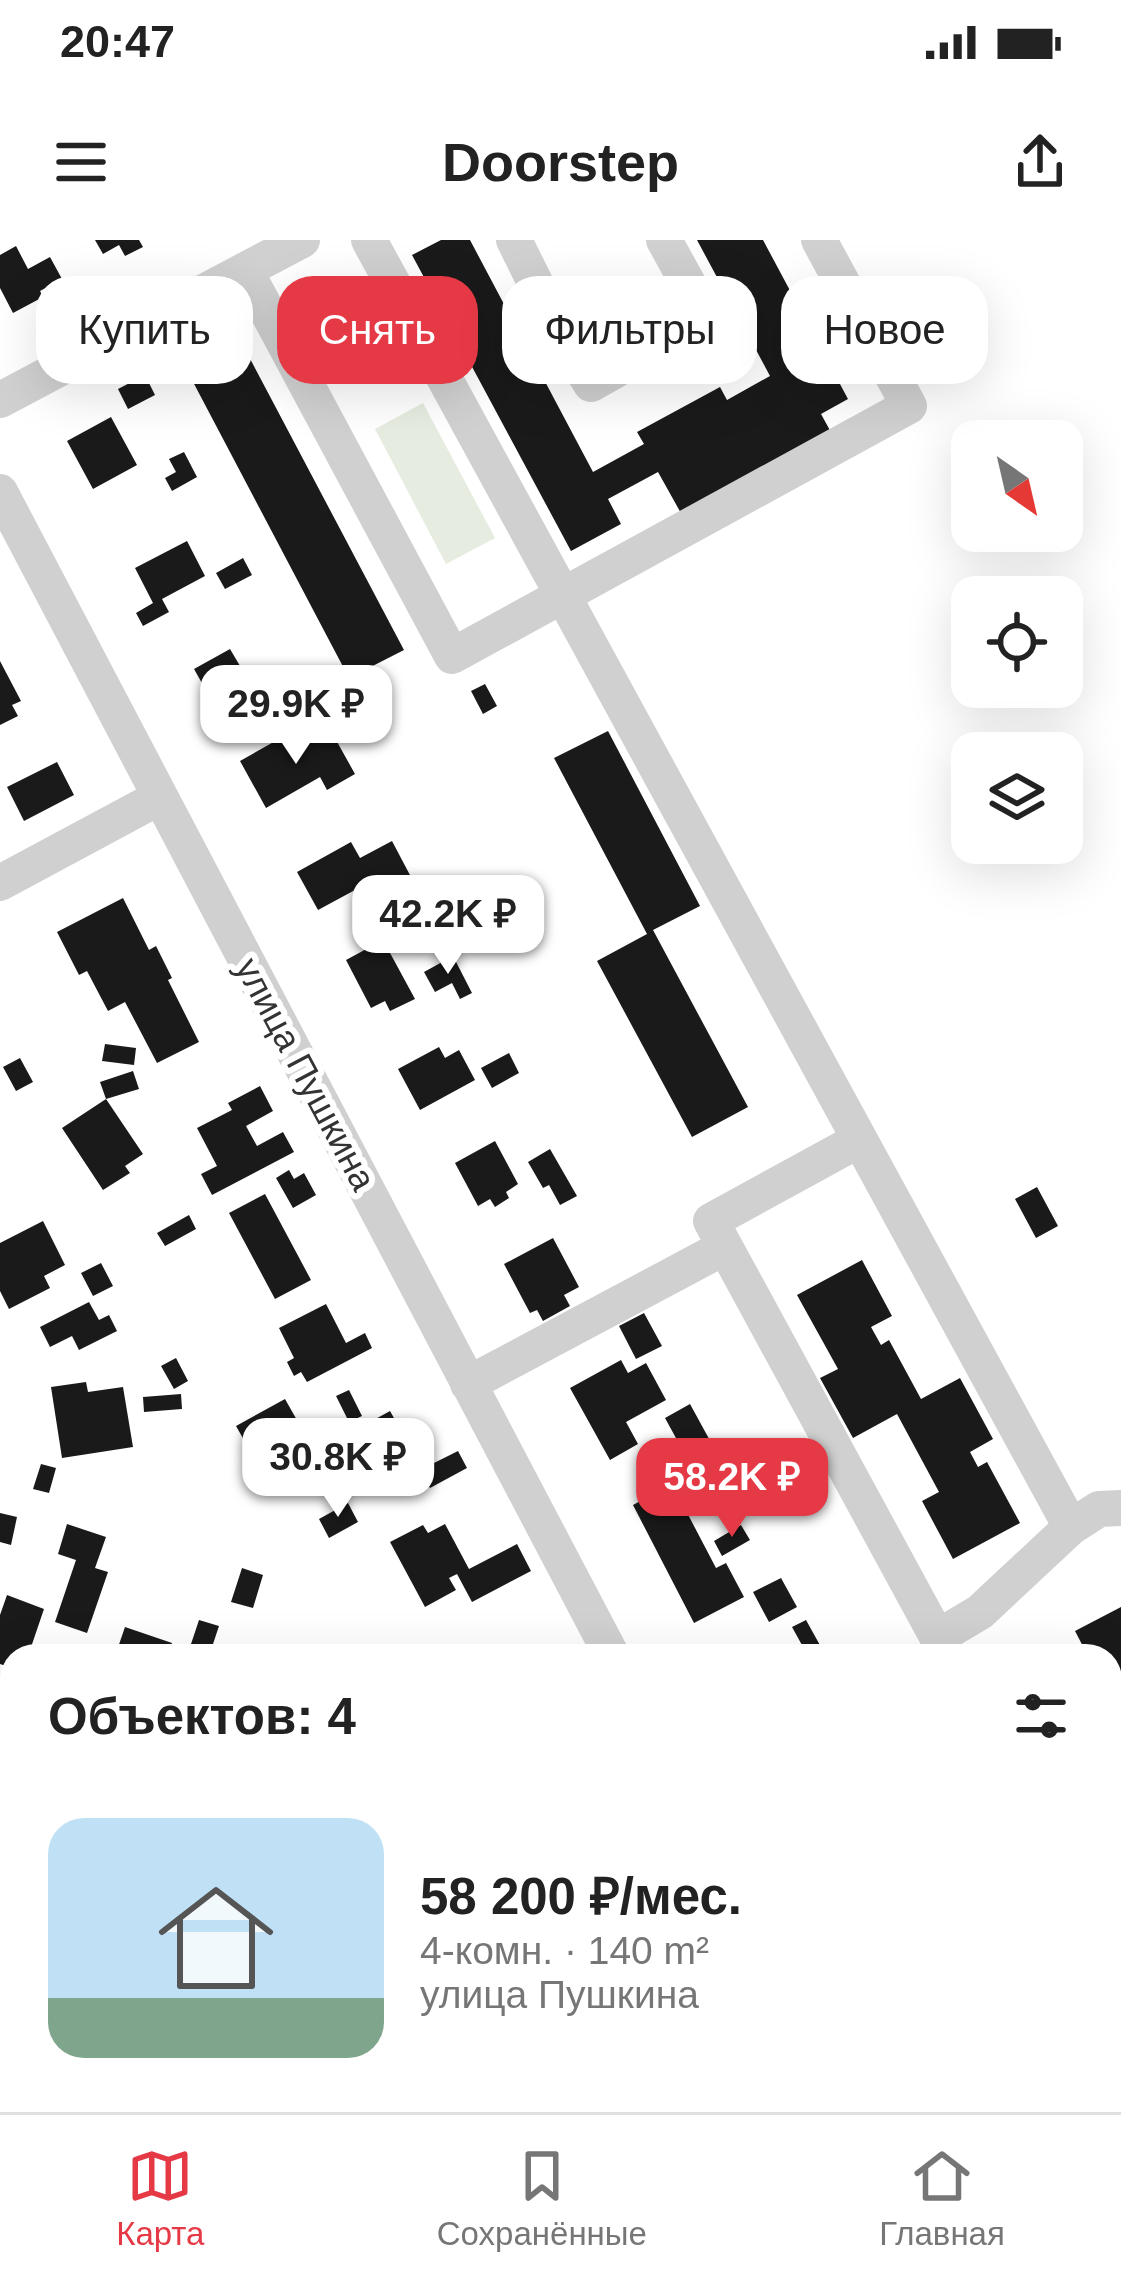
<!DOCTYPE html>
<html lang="ru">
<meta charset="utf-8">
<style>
body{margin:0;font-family:Helvetica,sans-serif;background:#f6f6f6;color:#222;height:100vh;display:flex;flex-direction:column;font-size:45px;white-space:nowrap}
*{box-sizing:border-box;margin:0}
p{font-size:39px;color:#767676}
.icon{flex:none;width:66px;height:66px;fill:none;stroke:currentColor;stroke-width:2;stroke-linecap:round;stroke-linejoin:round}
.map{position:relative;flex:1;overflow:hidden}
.panel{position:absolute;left:0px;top:1404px;width:1122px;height:468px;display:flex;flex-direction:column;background:#fff;border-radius:36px 36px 0 0;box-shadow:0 12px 48px #0002}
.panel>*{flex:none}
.guide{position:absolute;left:36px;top:36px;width:1050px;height:108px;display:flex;gap:24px}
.needle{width:78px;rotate:146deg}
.fabs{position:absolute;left:951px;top:180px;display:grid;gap:24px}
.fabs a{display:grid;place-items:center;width:132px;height:132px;border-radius:24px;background:#fff;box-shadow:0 12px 48px #0002;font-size:60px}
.price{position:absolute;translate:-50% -102px;padding:0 27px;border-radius:24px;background:#fff;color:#222;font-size:39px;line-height:78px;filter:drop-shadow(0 3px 6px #0008)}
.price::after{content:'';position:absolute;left:50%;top:72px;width:36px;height:27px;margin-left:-18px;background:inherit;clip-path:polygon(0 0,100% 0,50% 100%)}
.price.selected{background:#e63946;color:#fff}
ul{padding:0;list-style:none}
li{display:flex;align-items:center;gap:36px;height:300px;padding:0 48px}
li span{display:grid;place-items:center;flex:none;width:336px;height:240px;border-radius:36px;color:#555}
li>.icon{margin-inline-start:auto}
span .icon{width:144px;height:144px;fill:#fffc;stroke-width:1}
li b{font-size:51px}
h2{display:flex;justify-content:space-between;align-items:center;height:144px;padding:0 48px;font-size:51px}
.chip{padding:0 42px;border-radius:36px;background:#fff;box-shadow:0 12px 48px #0002;font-size:42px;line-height:108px}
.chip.selected{background:#e63946;color:#fff}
.status{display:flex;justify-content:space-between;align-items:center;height:84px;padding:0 60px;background:#fff;direction:ltr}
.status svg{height:33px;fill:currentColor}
header{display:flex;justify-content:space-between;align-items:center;height:156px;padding:0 48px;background:#fff;font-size:54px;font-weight:700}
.menu{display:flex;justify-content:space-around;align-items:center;height:168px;border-top:3px solid #e0e0e0;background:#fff;font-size:33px;color:#767676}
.menu a{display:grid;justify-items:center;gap:6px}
.menu .selected{color:#e63946}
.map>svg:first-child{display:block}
</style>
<div class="status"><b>20:47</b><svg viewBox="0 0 49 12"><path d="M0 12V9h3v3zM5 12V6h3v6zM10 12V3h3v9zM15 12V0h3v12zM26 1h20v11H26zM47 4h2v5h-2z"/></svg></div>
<header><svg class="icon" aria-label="menu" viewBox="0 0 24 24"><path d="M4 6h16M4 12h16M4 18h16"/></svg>Doorstep<svg class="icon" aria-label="share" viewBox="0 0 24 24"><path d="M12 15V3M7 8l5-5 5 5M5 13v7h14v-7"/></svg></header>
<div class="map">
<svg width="1121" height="1872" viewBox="0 0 1121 1872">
<rect width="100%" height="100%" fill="#fff"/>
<!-- green -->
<path fill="#e6ecdf" d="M 423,163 L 495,298 L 446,324 L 375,189 Z"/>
<!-- building -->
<path fill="#1a1a1a" d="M 95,0 L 139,0 L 143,7 L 125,16 L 119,5 L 103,14 Z
M 441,0 L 470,0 L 593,232 L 644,204 L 637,192 L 720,147 L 727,160 L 770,136 L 697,0 L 763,0 L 848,159 L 821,174 L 832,194 L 682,275 L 658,232 L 608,259 L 621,284 L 571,311 L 412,15 Z
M 16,6 L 28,29 L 50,17 L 62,39 L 40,51 L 43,57 L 13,73 L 0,48 L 0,15 Z
M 340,64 L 359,99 L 331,114 L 312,79 Z
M 246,111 L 404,410 L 349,438 L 192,140 Z
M 145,135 L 155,155 L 128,169 L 118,149 Z
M 111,177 L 137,225 L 93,249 L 67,201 Z
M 184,212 L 197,237 L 172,251 L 165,238 L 176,232 L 169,219 Z
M 187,301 L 205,336 L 162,359 L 169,372 L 143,386 L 136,373 L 153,363 L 135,328 Z
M 243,318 L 252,335 L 225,349 L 216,333 Z
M 230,409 L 253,448 L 237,457 L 242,464 L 227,473 L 222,464 L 216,468 L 194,429 Z
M 0,421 L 21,461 L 12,465 L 18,476 L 0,485 Z
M 485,444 L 497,466 L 483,474 L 471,451 Z
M 331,491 L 355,534 L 327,550 L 320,537 L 266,568 L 240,521 L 286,495 L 295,511 Z
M 608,491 L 700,666 L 653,690 L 748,867 L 692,897 L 597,721 L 647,694 L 554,518 Z
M 57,522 L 74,555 L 24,581 L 7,547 Z
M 392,601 L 411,637 L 387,650 L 381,636 L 318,670 L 297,632 L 351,602 L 360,618 Z
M 123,658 L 149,710 L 156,706 L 172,738 L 168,740 L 199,802 L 157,823 L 125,762 L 108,771 L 87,731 L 79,735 L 57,692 Z
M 383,700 L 415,759 L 390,771 L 385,761 L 371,768 L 346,720 Z
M 453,716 L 472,753 L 460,759 L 452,743 L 435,752 L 424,732 Z
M 105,804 L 136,808 L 134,825 L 102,821 Z
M 439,807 L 445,818 L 459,810 L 475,840 L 420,870 L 398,829 Z
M 509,813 L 519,833 L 492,848 L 481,828 Z
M 20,818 L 33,842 L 16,851 L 3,827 Z
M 133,831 L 139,849 L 106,859 L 100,842 Z
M 260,846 L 273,871 L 246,886 L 257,906 L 283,892 L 294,912 L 212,955 L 201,934 L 217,926 L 197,888 L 232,870 L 228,863 Z
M 106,859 L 143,914 L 125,926 L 130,933 L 103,950 L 62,888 Z
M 495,901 L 518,944 L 506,952 L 509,958 L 495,967 L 490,959 L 478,966 L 455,923 Z
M 550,909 L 577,956 L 560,965 L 549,945 L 543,948 L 528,922 Z
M 289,930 L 294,939 L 304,933 L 316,955 L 293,968 L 276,938 Z
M 1037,947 L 1058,986 L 1036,998 L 1015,959 Z
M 265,954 L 311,1040 L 275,1059 L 229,973 Z
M 189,975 L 196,989 L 165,1006 L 157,993 Z
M 43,981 L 65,1025 L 44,1036 L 50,1048 L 9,1069 L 0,1051 L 0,1003 Z
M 553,998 L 579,1047 L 564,1055 L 570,1066 L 543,1081 L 537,1070 L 530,1073 L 504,1024 Z
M 862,1020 L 892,1076 L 871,1087 L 881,1105 L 889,1100 L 921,1159 L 960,1138 L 993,1199 L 970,1212 L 978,1227 L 987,1222 L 1020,1283 L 953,1319 L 922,1261 L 939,1252 L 897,1174 L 853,1198 L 820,1138 L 838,1129 L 797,1055 Z
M 101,1023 L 113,1046 L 93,1056 L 81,1033 Z
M 89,1062 L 99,1080 L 109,1075 L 117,1091 L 79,1110 L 72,1096 L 50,1107 L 40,1087 Z
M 326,1064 L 346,1103 L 365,1093 L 372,1108 L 307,1142 L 301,1132 L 294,1136 L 287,1122 L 294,1118 L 279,1088 Z
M 644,1073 L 662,1106 L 636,1119 L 619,1086 Z
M 176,1118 L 188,1141 L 174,1149 L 161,1126 Z
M 621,1120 L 628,1133 L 646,1123 L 666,1160 L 626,1182 L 638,1204 L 610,1220 L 570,1148 Z
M 86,1142 L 88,1152 L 123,1147 L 133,1207 L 62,1218 L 51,1147 Z
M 349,1150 L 362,1176 L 349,1182 L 336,1156 Z
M 181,1154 L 182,1169 L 144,1172 L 143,1157 Z
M 285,1159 L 302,1189 L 253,1216 L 236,1186 Z
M 690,1164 L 719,1217 L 694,1231 L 665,1178 Z
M 390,1171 L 407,1201 L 415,1197 L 430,1225 L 458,1211 L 467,1228 L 430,1248 L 421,1230 L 390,1247 L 382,1232 L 349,1250 L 325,1207 Z
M 41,1224 L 56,1228 L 49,1253 L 33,1249 Z
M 672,1244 L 716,1328 L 726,1323 L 744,1357 L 694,1383 L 633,1265 Z
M 348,1263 L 358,1282 L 329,1298 L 319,1279 Z
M 0,1273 L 17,1277 L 11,1305 L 0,1302 Z
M 67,1284 L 106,1297 L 95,1328 L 108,1332 L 87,1393 L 55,1382 L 76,1320 L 58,1314 Z
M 445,1284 L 469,1329 L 517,1304 L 531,1331 L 472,1362 L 457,1334 L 449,1338 L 456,1350 L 425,1367 L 390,1302 L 423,1285 L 428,1293 Z
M 741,1285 L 750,1300 L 722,1316 L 714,1301 Z
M 242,1328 L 263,1335 L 253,1368 L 231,1362 Z
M 781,1338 L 797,1367 L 769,1382 L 753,1352 Z
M 7,1355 L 44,1369 L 28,1416 L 12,1416 L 12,1428 L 0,1424 L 0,1375 Z
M 1121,1367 L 1121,1478 L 1110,1457 L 1110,1416 L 1088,1416 L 1075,1391 Z
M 199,1380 L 219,1386 L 209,1416 L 187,1416 Z
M 806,1380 L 826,1416 L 808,1416 L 792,1387 Z
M 125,1387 L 172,1403 L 167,1416 L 115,1416 Z"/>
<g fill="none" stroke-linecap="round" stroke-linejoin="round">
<!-- minor -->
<path stroke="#d0d0d0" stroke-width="36" d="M 369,0 L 1071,1287 L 980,1372 L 938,1397
M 514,0 L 563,99 L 591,144 L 707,78 L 664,0
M 245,30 L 452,416 L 909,166 L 819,0
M 0,160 L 302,0
M 0,252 L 612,1416
M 0,643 L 160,557
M 859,900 L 711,981 L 947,1415
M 468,1144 L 725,1007
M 1071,1287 L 1099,1269 L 1121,1268
M 0,1528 L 12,1531
M 1110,1719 L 1121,1725
M 1110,1842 L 1121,1808
M 1067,1860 L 1105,1872"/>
</g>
<g text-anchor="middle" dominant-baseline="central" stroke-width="12" stroke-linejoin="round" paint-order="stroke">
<!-- street labels -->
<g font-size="36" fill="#333" stroke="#fff">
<text transform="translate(306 834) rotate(62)">улица Пушкина</text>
</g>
</g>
</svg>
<div class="fabs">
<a><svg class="needle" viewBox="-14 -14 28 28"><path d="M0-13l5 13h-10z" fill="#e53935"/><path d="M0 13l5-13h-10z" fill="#767676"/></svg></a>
<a><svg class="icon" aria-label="locate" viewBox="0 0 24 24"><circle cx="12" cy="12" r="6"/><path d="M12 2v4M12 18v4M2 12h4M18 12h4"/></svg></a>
<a><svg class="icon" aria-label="layers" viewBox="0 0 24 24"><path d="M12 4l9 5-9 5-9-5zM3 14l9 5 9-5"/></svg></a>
</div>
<b class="price" style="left:296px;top:527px">29.9K ₽</b>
<b class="price" style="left:448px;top:737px">42.2K ₽</b>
<b class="price" style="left:338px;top:1280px">30.8K ₽</b>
<b class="price selected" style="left:732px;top:1300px">58.2K ₽</b>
<div class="guide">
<a class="chip">Купить</a>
<a class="chip selected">Снять</a>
<a class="chip">Фильтры</a>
<a class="chip">Новое</a>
</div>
<section class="panel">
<h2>Объектов: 4<svg class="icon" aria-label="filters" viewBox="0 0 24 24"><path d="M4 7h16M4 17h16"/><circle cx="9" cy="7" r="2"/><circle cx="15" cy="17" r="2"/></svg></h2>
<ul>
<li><span style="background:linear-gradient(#bfe0f5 75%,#7fa58c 0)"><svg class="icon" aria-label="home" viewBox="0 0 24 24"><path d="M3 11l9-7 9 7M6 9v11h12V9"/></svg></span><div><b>58 200 ₽/мес.</b><p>4-комн. · 140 m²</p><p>улица Пушкина</p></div></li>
</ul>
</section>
</div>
<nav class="menu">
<a class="selected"><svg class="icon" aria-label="map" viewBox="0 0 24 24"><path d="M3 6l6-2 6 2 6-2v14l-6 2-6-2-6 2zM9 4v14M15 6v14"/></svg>Карта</a>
<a><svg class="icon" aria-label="saved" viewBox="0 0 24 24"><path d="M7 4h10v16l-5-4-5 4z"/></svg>Сохранённые</a>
<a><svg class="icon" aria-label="home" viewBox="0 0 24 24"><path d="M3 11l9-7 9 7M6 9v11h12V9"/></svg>Главная</a>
</nav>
